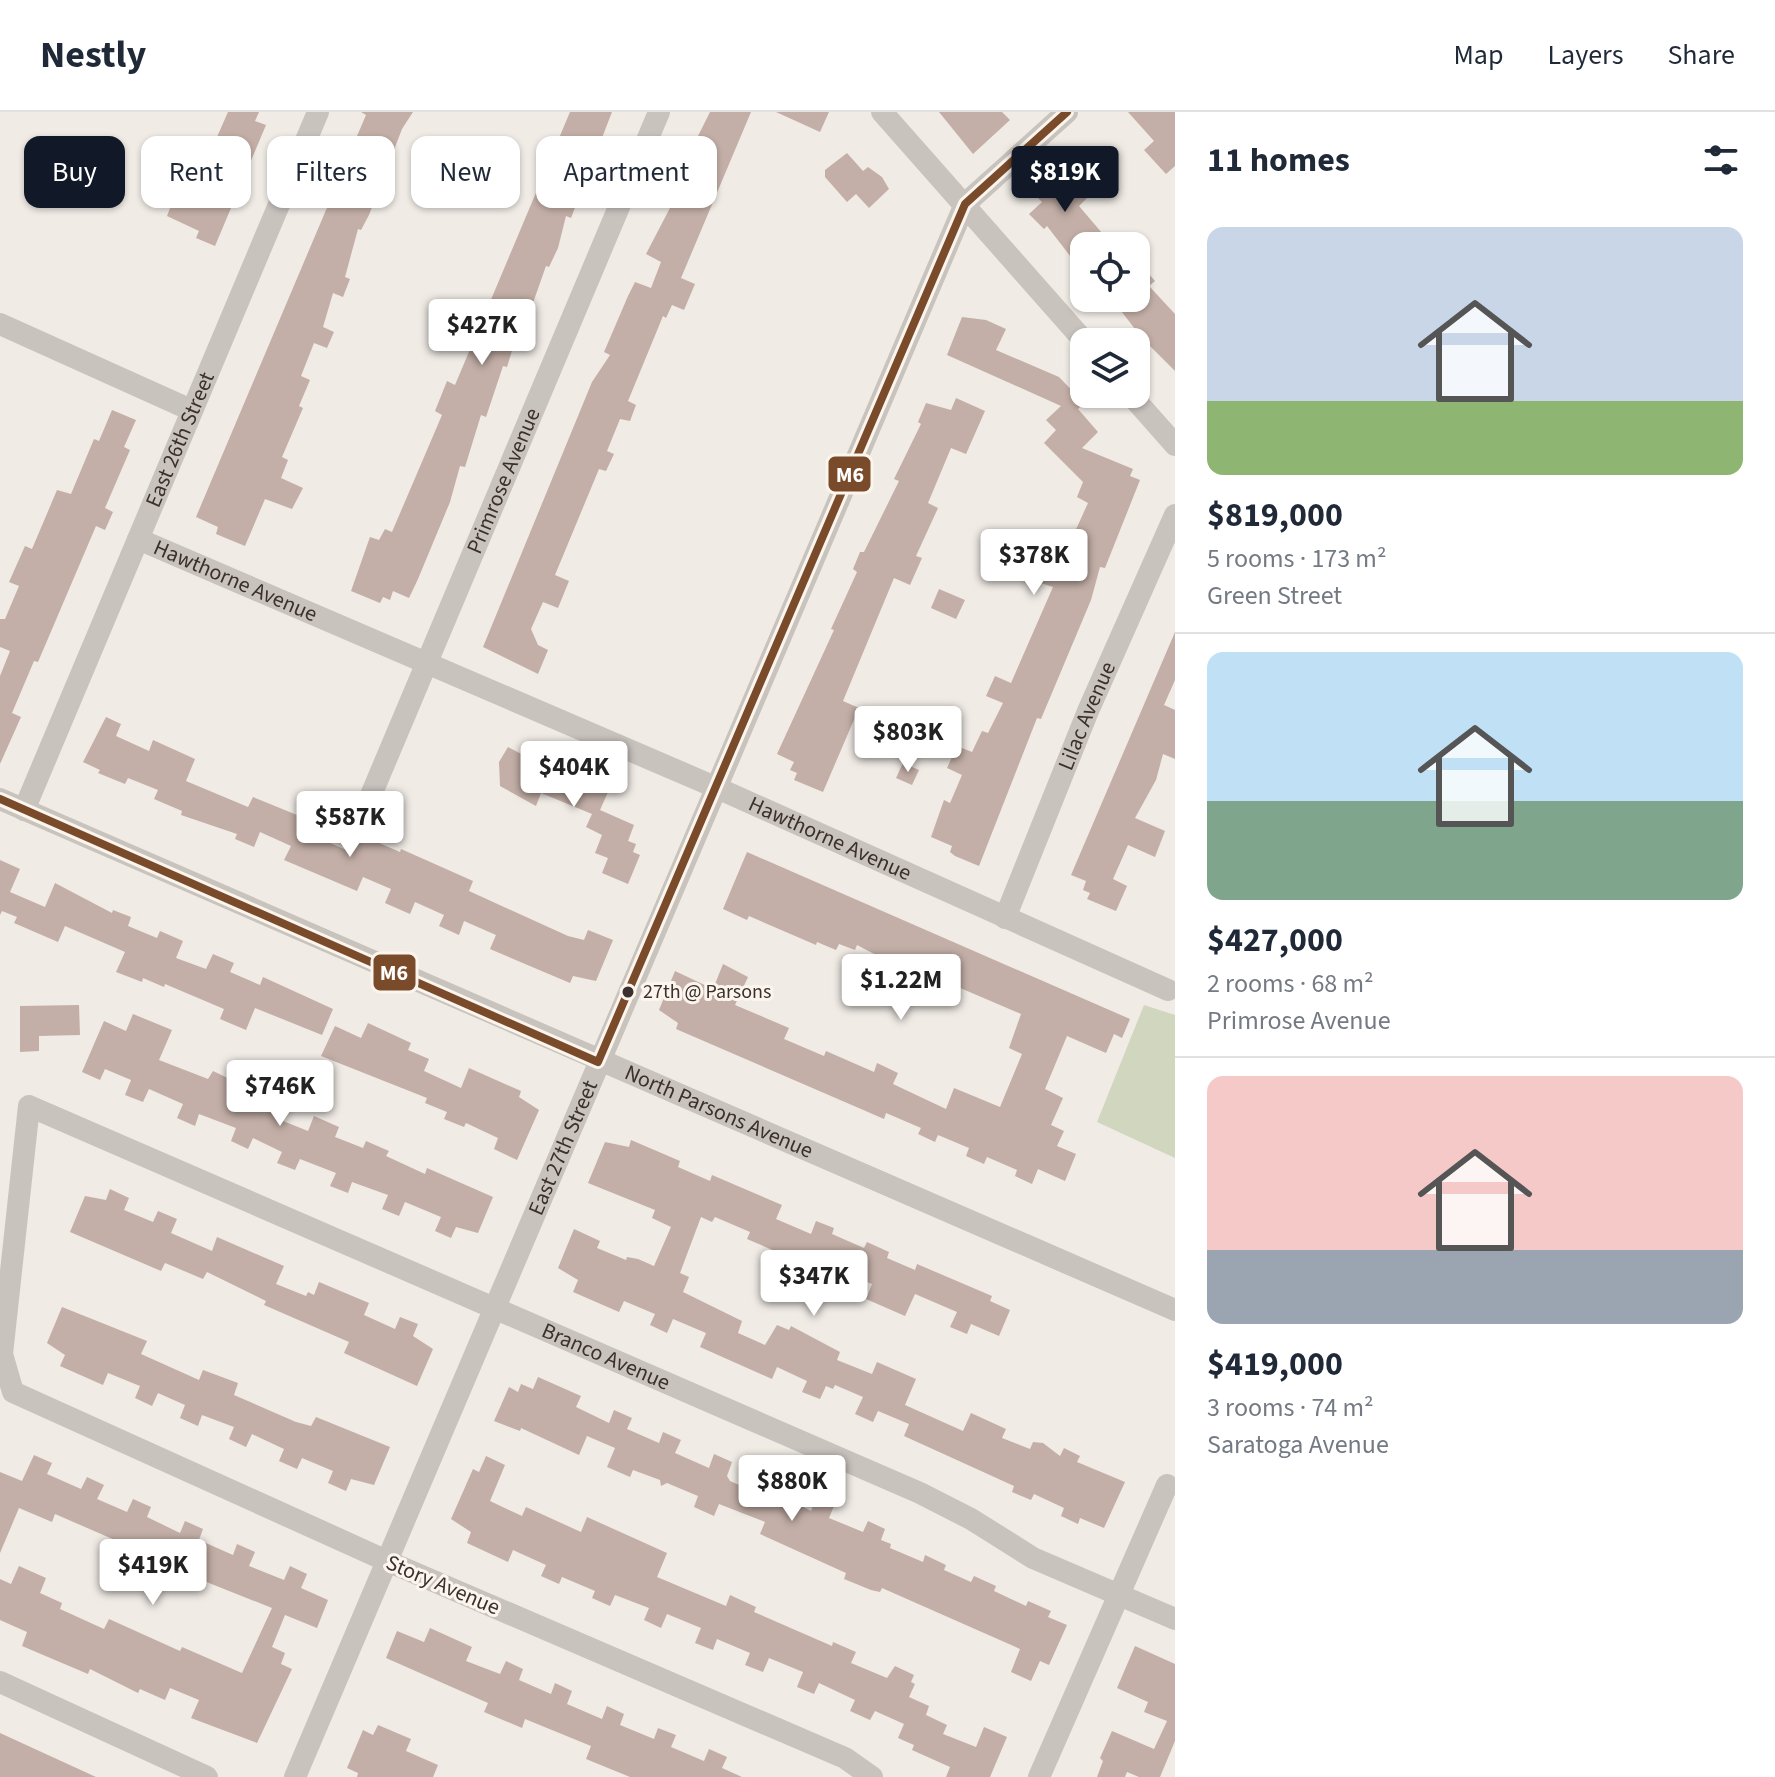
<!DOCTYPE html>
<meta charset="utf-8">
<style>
body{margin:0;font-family:"Source Sans 3",sans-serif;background:#f6f6f7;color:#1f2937;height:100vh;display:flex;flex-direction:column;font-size:30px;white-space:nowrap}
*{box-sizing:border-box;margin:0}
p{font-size:26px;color:#747a83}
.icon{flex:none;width:44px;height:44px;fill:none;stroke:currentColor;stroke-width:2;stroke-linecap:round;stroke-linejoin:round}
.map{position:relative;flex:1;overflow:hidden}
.side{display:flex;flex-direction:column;background:#fff;width:600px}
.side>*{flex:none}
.banner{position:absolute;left:24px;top:24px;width:760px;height:72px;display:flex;gap:16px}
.fabs{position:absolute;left:1070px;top:120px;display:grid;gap:16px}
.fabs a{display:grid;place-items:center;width:80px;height:80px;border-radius:16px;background:#fff;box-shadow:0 2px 6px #0004;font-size:40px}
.price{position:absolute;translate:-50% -68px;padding:0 18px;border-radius:8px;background:#fff;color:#222;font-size:26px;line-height:52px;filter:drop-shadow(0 2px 4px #0008)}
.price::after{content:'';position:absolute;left:50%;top:48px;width:24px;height:18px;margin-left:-12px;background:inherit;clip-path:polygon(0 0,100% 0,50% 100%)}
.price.on{background:#111827;color:#fff}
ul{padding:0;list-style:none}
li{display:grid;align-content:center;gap:16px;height:424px;padding:0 32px}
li+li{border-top:2px solid #e0e1e3}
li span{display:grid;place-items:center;height:248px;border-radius:16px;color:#555}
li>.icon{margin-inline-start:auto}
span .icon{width:144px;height:144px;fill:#fffc;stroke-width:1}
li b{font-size:34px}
h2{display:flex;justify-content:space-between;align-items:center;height:96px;padding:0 32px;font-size:34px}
.pill{padding:0 28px;border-radius:16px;background:#fff;box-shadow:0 2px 6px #0004;font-size:28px;line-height:72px}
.pill.on{background:#111827;color:#fff}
header{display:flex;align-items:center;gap:48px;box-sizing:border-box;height:112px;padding:0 40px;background:#fff;border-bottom:2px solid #e0e1e3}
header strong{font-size:38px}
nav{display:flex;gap:44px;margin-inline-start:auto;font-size:28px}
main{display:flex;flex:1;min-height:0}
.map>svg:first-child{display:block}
</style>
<header>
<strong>Nestly</strong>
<nav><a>Map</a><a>Layers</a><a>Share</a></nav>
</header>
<main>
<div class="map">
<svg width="1175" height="1665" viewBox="0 0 1175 1665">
<rect width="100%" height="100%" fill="#f0ebe5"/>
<!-- green -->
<path fill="#d1d6bf" d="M 1144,893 L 1175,903 L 1175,1046 L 1097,1010 Z"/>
<!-- building -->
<path fill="#c3afa7" d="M 228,0 L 259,0 L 255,9 L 266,13 L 215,134 L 196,126 L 199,119 L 167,104 L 177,78 L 191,84 Z
M 361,0 L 413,0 L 402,17 L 369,103 L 361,118 L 358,117 L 345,165 L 350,167 L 343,185 L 333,181 L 323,215 L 334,220 L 327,236 L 314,231 L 301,264 L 310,268 L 299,294 L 303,296 L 282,345 L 288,348 L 281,366 L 303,376 L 292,397 L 265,387 L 245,434 L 216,422 L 218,415 L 196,405 L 326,98 L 342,68 L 339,66 L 366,3 Z
M 570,0 L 612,0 L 571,106 L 566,104 L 558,136 L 549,155 L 546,154 L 528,205 L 523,203 L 507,255 L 503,254 L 486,305 L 481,303 L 465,355 L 460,354 L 450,390 L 418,467 L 409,486 L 393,479 L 390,488 L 383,485 L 380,491 L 351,479 L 370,425 L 379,428 L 385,417 L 392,420 L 442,303 L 435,299 L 447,269 L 455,273 Z
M 710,0 L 751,0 L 681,166 L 695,172 L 684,198 L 672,193 L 666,206 L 663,204 L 628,289 L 636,293 L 630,309 L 620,307 L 607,339 L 614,342 L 606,359 L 599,357 L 555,463 L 569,469 L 558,496 L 543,490 L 531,517 L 538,533 L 548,538 L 538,562 L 483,535 L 592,270 L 610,243 L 604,240 L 628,184 L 635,170 L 651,176 L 661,150 L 646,142 L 671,94 L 668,92 L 675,76 L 693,44 L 689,42 Z
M 776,0 L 829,0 L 820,20 Z
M 939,0 L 1002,0 L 1010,8 L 973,42 Z
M 1128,0 L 1175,0 L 1175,54 L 1166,62 L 1144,38 L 1154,29 Z
M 847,41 L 863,59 L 868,55 L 882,65 L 889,77 L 869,96 L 856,82 L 847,90 L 825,65 L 825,58 Z
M 1060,53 L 1088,85 L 1079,94 L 1102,121 L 1084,134 L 1084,162 L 1047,114 L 1044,117 L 1029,102 L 1042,90 L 1036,84 L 1041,80 L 1036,74 Z
M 1136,147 L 1155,169 L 1149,174 L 1175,202 L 1175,259 L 1142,226 L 1111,186 L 1136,186 Z
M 962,205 L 986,208 L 1006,217 L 996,238 L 1059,265 L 1084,291 L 1078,297 L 1098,320 L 1082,336 L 1133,357 L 1130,364 L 1140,368 L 1105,456 L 1100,455 L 1091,488 L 1041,607 L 1037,606 L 979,754 L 955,744 L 950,740 L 952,734 L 931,725 L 944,688 L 950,691 L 962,663 L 947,656 L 957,634 L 972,640 L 982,619 L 988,621 L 1003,591 L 986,584 L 995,564 L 1011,571 L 1053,475 L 1041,471 L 1053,443 L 1070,449 L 1073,424 L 1088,391 L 1077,385 L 1083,370 L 1044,331 L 1056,318 L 1046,308 L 1061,294 L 947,243 Z
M 956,286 L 985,299 L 966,342 L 951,336 L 928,391 L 938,396 L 916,444 L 922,446 L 910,473 L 894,466 L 843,589 L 859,596 L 823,680 L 794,668 L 797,661 L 790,658 L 794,650 L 777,642 L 834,518 L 831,517 L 857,460 L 853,457 L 860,440 L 864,440 L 899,369 L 894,367 L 921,312 L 918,310 L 926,291 L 951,298 Z
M 112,298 L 136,308 L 124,335 L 130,338 L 105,396 L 113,400 L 105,418 L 96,414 L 38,550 L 34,549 L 12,601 L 21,605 L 0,652 L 0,564 L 10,539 L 0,535 L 0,507 L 5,507 L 19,474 L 9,470 L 25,434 L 32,437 L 57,378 L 71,382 L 94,327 L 99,329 Z
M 939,477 L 965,488 L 956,507 L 931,496 Z
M 1175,520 L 1175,568 L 1164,593 L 1175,598 L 1175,647 L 1163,642 L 1156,668 L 1135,706 L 1165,719 L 1155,745 L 1128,733 L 1113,767 L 1127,774 L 1116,799 L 1087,787 L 1090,781 L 1083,778 L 1086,769 L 1071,763 Z
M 106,605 L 121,612 L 116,624 L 149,639 L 153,628 L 195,647 L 186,669 L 248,695 L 253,685 L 297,703 L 319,715 L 314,724 L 351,740 L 358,722 L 400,740 L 401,737 L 473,769 L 469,779 L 568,824 L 584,828 L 588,818 L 613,828 L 596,869 L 573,864 L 570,871 L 490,837 L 496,823 L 464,809 L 459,823 L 439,814 L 444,803 L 415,790 L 410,802 L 385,791 L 391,777 L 363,765 L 357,779 L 284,748 L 291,734 L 260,720 L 254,735 L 235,727 L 237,722 L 181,703 L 182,699 L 154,687 L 158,678 L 128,666 L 125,672 L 98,661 L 100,658 L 83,650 Z
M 508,635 L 548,656 L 546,661 L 578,674 L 581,668 L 608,680 L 600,698 L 634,713 L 628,729 L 636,732 L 633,740 L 640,743 L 628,772 L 602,761 L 608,746 L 595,741 L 602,723 L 586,715 L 592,702 L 541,681 L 536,694 L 500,674 L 499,650 Z
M 903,651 L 919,658 L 912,673 L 896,666 Z
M 747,740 L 1130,907 L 1122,926 L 1114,922 L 1106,941 L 1067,924 L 1045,977 L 1063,986 L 1051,1013 L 1064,1019 L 1057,1034 L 1076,1042 L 1065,1069 L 1038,1057 L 1032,1072 L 1015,1064 L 1017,1058 L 987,1045 L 984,1052 L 966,1044 L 969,1036 L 938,1023 L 935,1030 L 918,1022 L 921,1016 L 886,1001 L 884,1007 L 861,997 L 676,917 L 678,911 L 659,898 L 675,859 L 713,877 L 723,852 L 748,865 L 735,893 L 789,916 L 784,927 L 824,944 L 826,939 L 874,960 L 877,951 L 898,961 L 893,972 L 946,997 L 954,976 L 1000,995 L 1022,942 L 1009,936 L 1021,902 L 909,854 L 907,859 L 857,833 L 855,838 L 839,832 L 836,838 L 817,830 L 816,833 L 749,804 L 747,808 L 723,797 Z
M 0,748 L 20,757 L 10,780 L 45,795 L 55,771 L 112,801 L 113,798 L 131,805 L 128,814 L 157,826 L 160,819 L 183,829 L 176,846 L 206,857 L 213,842 L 234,851 L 230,860 L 260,873 L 263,865 L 333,897 L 322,923 L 255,896 L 246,918 L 220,907 L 224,897 L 165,872 L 164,875 L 143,866 L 142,870 L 116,860 L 125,840 L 65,814 L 58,830 L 14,811 L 17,805 L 2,799 L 0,803 Z
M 79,893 L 80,923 L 39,924 L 39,939 L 20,940 L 20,894 Z
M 133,902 L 172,918 L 159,948 L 208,967 L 213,959 L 284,993 L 278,1007 L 308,1019 L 314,1004 L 339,1015 L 335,1025 L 363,1036 L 366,1029 L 389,1039 L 386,1044 L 425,1062 L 427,1056 L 493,1085 L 478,1121 L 456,1115 L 451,1126 L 435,1119 L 441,1105 L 405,1090 L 399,1104 L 382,1097 L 388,1083 L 352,1070 L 348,1081 L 330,1074 L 336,1061 L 300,1047 L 295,1058 L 277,1051 L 282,1040 L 253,1026 L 248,1037 L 231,1029 L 236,1016 L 199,1002 L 195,1014 L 177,1006 L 183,992 L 149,977 L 143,990 L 125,983 L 131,968 L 105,957 L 100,968 L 82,960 L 104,909 L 126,919 Z
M 368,911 L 411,931 L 408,938 L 429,947 L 424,959 L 461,976 L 469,956 L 521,979 L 519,985 L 539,998 L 517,1048 L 494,1037 L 498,1026 L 466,1011 L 464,1015 L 444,1007 L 447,1000 L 425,991 L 427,986 L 321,944 L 335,914 L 361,926 Z
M 631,1028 L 680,1049 L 678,1055 L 710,1069 L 712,1063 L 782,1093 L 776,1107 L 811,1122 L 816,1109 L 834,1116 L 832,1122 L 864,1136 L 867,1130 L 889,1140 L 887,1146 L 915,1158 L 917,1152 L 992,1184 L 990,1189 L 1010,1198 L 999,1224 L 971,1212 L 967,1222 L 950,1215 L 957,1200 L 915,1182 L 905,1204 L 866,1187 L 872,1172 L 841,1159 L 836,1172 L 811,1162 L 814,1156 L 747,1127 L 750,1120 L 715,1105 L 712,1110 L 701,1105 L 680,1161 L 689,1165 L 683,1180 L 742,1209 L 738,1221 L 765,1233 L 777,1213 L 789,1218 L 791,1214 L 840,1240 L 837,1248 L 872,1262 L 877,1250 L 916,1267 L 905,1293 L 963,1319 L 971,1301 L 1006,1317 L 1002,1326 L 1030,1337 L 1033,1330 L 1043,1331 L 1060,1344 L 1064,1336 L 1080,1344 L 1077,1350 L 1125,1370 L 1104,1416 L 1080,1406 L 1078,1412 L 1061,1404 L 1064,1396 L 1034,1382 L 1031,1388 L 1012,1380 L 1014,1374 L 904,1324 L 909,1312 L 878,1299 L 873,1310 L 855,1302 L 863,1285 L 835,1273 L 833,1277 L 826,1274 L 820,1287 L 802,1280 L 807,1269 L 777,1255 L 772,1267 L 700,1235 L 706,1221 L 673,1207 L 667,1221 L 650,1213 L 655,1202 L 624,1189 L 619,1200 L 573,1180 L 578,1168 L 558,1156 L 574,1117 L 600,1129 L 597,1136 L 626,1148 L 627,1145 L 638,1147 L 654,1154 L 671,1115 L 652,1106 L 655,1098 L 588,1071 L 605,1030 L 629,1035 Z
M 110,1077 L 129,1086 L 124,1098 L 153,1110 L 158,1099 L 177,1107 L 171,1121 L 212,1139 L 217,1125 L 284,1154 L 276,1172 L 306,1184 L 308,1180 L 314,1183 L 319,1170 L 369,1191 L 364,1203 L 395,1217 L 400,1205 L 418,1212 L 413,1224 L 433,1237 L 417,1274 L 344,1241 L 349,1230 L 264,1193 L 266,1189 L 207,1160 L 203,1167 L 165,1151 L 161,1159 L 70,1120 L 85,1084 L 106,1088 Z
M 62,1195 L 147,1229 L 141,1242 L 199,1268 L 203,1258 L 238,1271 L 234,1283 L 296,1310 L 311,1314 L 316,1305 L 390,1335 L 374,1373 L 351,1367 L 346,1379 L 328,1371 L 333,1359 L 302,1346 L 297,1357 L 279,1349 L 284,1337 L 252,1322 L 246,1335 L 229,1327 L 234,1315 L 202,1303 L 198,1314 L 180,1306 L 185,1293 L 158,1281 L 152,1294 L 135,1286 L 140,1274 L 108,1261 L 103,1273 L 60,1254 L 65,1243 L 47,1231 Z
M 538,1265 L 581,1284 L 576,1295 L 609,1311 L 614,1298 L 632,1306 L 627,1317 L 659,1331 L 663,1320 L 681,1328 L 675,1341 L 709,1356 L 714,1342 L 732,1350 L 727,1364 L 730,1369 L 760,1382 L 767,1365 L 784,1373 L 780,1383 L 811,1399 L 816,1386 L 834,1394 L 829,1406 L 863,1420 L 868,1409 L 885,1417 L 881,1428 L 891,1432 L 890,1436 L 923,1450 L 925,1443 L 946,1453 L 944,1458 L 971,1470 L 974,1464 L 996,1474 L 994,1479 L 1026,1494 L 1028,1489 L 1051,1499 L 1048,1505 L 1067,1513 L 1049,1553 L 1040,1549 L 1031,1569 L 1011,1560 L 1020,1537 L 882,1476 L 880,1480 L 871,1478 L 844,1467 L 846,1461 L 760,1422 L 765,1410 L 719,1392 L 714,1404 L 694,1395 L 698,1384 L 667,1371 L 661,1374 L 660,1368 L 633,1358 L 630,1365 L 607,1355 L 615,1336 L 587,1324 L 579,1343 L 521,1316 L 520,1319 L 494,1309 L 509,1275 L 518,1280 L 521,1272 L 533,1277 Z
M 34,1343 L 52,1351 L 47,1362 L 81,1377 L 87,1365 L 104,1373 L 97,1387 L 127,1400 L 133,1387 L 151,1395 L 147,1405 L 180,1421 L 185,1409 L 203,1417 L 199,1428 L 233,1443 L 237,1432 L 255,1440 L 249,1454 L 284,1468 L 290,1454 L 307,1462 L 301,1476 L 328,1488 L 317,1516 L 285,1503 L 272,1535 L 285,1541 L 281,1552 L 292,1557 L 257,1631 L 191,1606 L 199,1588 L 170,1576 L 165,1588 L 140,1577 L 138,1581 L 90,1557 L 88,1562 L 22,1534 L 27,1520 L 0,1508 L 0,1467 L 11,1472 L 19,1454 L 46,1466 L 40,1481 L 62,1491 L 60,1497 L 104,1517 L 109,1507 L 180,1539 L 182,1535 L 242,1561 L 272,1496 L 204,1469 L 202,1476 L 179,1466 L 187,1447 L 157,1435 L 149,1453 L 127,1443 L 131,1435 L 55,1402 L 52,1410 L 19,1396 L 0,1441 L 0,1360 L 22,1369 Z
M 486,1344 L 505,1353 L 490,1389 L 522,1404 L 526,1395 L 581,1420 L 587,1405 L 667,1441 L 657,1465 L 726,1494 L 730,1483 L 756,1495 L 754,1500 L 832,1534 L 833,1530 L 856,1540 L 851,1551 L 887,1566 L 895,1554 L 914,1563 L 911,1570 L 915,1572 L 909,1585 L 929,1594 L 926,1603 L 947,1613 L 943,1622 L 976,1635 L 984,1615 L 1007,1625 L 990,1665 L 946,1665 L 950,1655 L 912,1638 L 914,1633 L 898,1626 L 904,1612 L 875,1599 L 870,1608 L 850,1599 L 855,1588 L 819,1571 L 814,1582 L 797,1575 L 803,1560 L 769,1546 L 763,1560 L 745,1553 L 750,1541 L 717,1527 L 713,1538 L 695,1531 L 701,1516 L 667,1502 L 661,1516 L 644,1508 L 649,1496 L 615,1483 L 610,1494 L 592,1486 L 595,1479 L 562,1465 L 559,1472 L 541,1464 L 546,1453 L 513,1438 L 508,1450 L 467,1431 L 471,1420 L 451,1407 L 473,1357 L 479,1360 Z
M 430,1516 L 472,1535 L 466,1549 L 500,1562 L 506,1549 L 523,1557 L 519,1568 L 551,1582 L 555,1571 L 572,1579 L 567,1592 L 602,1607 L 607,1594 L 624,1602 L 620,1613 L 654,1627 L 658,1616 L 676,1623 L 671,1635 L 704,1649 L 709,1637 L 727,1645 L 722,1656 L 742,1665 L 630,1665 L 586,1647 L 591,1634 L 525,1607 L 522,1616 L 484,1600 L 488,1591 L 386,1546 L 397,1519 L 424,1530 Z
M 1135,1534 L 1175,1552 L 1175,1629 L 1160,1665 L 1139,1665 L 1127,1660 L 1125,1665 L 1097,1665 L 1103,1649 L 1100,1646 L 1112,1619 L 1154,1637 L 1167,1609 L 1144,1600 L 1148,1590 L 1117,1576 Z
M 378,1613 L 411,1627 L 406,1639 L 438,1653 L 433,1665 L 357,1665 L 358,1661 L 347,1656 L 363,1618 L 373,1623 Z
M 0,1621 L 96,1665 L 0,1665 Z"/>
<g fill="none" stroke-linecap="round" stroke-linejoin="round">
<!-- minor -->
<g stroke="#c9c3be" stroke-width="22">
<path d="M 882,0 L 1085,230"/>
<path d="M 0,212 L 191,298"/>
<path d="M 1130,282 L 1175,333"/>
<path id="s1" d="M 138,427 L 715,675 L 1168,878"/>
<path id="s2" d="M 0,687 L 1175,1198"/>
<path id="s3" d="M 366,695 L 659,0"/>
<path id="s4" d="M 24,698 L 318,0"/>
<path id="s5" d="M 1005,806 L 1088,599 L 1175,403"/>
<path d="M 0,1570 L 207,1665"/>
<path id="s6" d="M 295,1665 L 965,92 L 1067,0"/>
<path id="s7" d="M 872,1665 L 845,1646 L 387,1449 L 13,1280 L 2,1242 L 29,994 L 920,1381 L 971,1407 L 1033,1446 L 1175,1507"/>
<path d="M 1039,1665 L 1167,1373"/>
</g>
<!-- bus-1 casing -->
<g stroke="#fbf5ee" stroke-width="14">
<path id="bus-1" d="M 0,687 L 598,950 L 965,92 L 1067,0"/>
</g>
<!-- bus-1 -->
<use href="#bus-1" stroke="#7a4b2a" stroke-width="8"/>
</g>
<!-- markers -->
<circle fill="#3b302b" stroke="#fbf5ee" stroke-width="3" cx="628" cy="880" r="7"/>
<g text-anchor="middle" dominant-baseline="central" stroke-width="6" stroke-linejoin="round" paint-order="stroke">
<!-- bus labels -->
<g font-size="20" fill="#3b302b" stroke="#fbf5ee" text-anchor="start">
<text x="643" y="880">27th @ Parsons</text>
</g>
<!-- street labels -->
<g font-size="22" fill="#3b302b" stroke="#fbf5ee">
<text stroke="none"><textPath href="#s4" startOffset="402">East 26th Street</textPath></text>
<text stroke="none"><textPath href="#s3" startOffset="354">Primrose Avenue</textPath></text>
<text stroke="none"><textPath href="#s1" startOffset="106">Hawthorne Avenue</textPath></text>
<text stroke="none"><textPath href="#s5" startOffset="218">Lilac Avenue</textPath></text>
<text stroke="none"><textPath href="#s1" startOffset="754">Hawthorne Avenue</textPath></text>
<text stroke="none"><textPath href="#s2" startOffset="784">North Parsons Avenue</textPath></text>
<text stroke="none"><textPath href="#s6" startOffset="684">East 27th Street</textPath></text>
<text stroke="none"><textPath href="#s7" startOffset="1860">Branco Avenue</textPath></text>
<text transform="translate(443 1473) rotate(23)">Story Avenue</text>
</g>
</g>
<g stroke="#fbf5ee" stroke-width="3">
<rect x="827" y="343" width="45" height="38" rx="8" fill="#7a4b2a"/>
<rect x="372" y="841" width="45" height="39" rx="8" fill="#7a4b2a"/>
</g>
<g font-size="22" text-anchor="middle" font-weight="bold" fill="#fff">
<text x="850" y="370">M6</text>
<text x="394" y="868">M6</text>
</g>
</svg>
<div class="fabs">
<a><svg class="icon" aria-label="locate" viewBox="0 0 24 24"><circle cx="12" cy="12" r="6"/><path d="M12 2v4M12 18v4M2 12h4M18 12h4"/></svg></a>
<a><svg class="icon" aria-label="layers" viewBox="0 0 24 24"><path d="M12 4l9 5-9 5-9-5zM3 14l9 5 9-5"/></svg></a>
</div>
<b class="price on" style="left:1065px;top:102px">$819K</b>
<b class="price" style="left:482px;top:255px">$427K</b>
<b class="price" style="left:1034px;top:485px">$378K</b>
<b class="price" style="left:908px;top:662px">$803K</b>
<b class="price" style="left:574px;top:697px">$404K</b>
<b class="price" style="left:350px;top:747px">$587K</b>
<b class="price" style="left:901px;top:910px">$1.22M</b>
<b class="price" style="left:280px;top:1016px">$746K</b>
<b class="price" style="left:814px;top:1206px">$347K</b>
<b class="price" style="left:792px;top:1411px">$880K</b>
<b class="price" style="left:153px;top:1495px">$419K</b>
<div class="banner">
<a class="pill on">Buy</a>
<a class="pill">Rent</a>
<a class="pill">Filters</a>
<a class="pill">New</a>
<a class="pill">Apartment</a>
</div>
</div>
<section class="side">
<h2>11 homes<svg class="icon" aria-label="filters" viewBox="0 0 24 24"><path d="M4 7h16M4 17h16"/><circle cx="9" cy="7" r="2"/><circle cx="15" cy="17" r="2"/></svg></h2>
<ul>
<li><span style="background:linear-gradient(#c9d6e8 70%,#8fb573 0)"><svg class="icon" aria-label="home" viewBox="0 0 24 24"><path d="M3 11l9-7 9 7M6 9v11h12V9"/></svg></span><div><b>$819,000</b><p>5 rooms · 173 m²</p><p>Green Street</p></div></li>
<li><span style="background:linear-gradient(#bfe0f5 60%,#7fa58c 0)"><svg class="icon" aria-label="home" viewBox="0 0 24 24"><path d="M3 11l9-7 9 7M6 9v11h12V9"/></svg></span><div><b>$427,000</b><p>2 rooms · 68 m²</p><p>Primrose Avenue</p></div></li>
<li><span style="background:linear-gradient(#f6c9c9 70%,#9aa5b1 0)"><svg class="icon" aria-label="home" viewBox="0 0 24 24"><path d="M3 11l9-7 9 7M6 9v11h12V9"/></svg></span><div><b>$419,000</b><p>3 rooms · 74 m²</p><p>Saratoga Avenue</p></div></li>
</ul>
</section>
</main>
